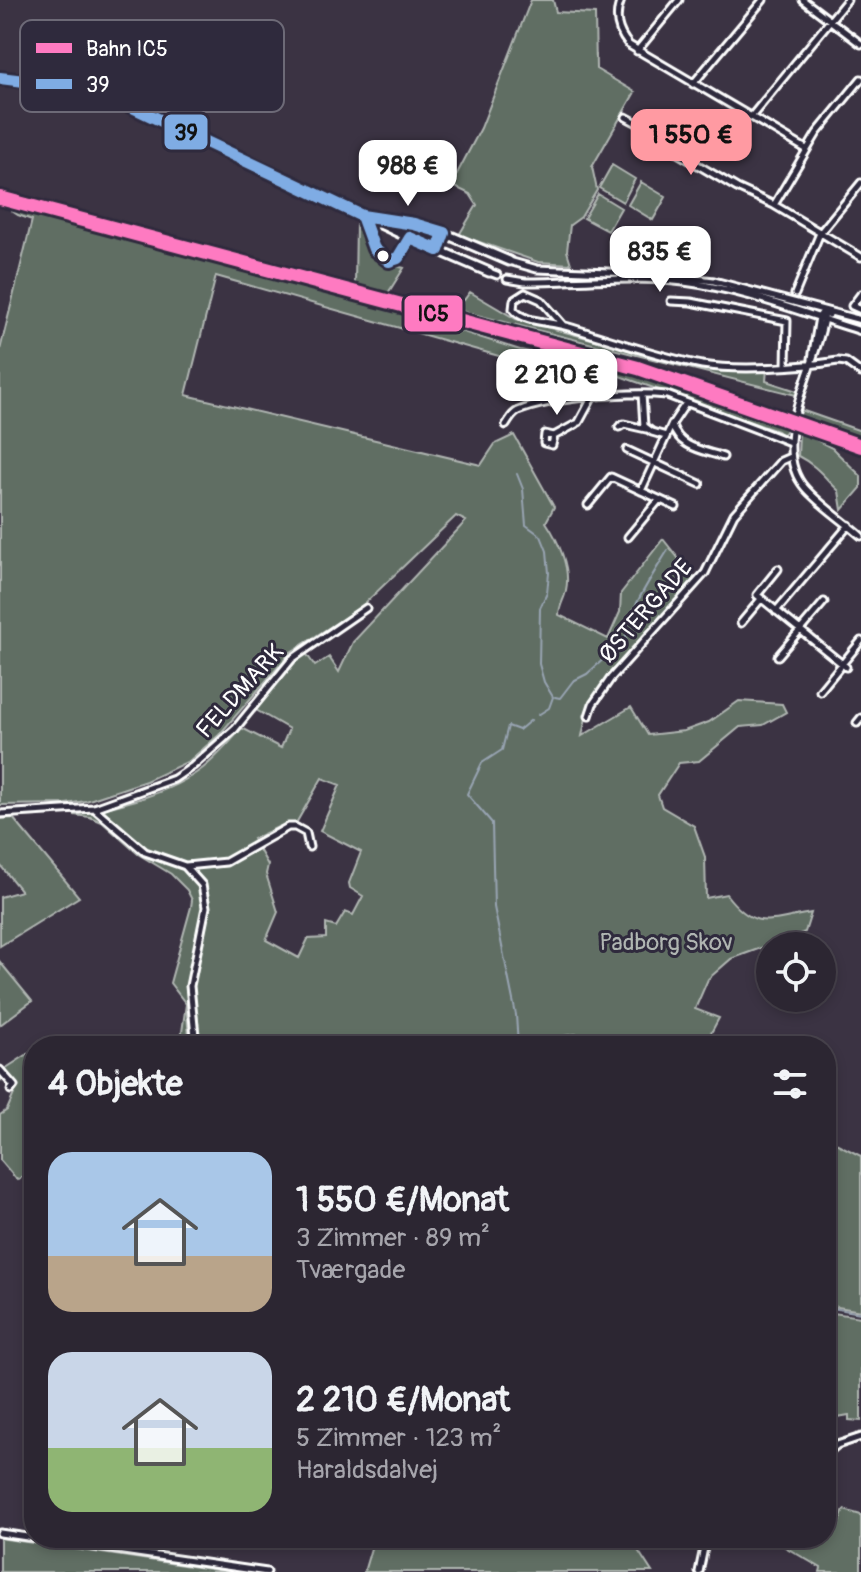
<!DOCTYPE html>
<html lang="de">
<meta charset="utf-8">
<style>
body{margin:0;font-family:Pangolin,sans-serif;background:#38323e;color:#f1f3f6;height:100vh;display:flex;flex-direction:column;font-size:30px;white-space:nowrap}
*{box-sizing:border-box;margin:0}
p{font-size:26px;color:#a6a5ac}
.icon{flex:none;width:44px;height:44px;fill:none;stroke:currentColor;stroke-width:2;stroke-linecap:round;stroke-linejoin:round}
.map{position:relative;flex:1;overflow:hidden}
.details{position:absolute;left:24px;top:1036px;width:812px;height:512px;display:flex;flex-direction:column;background:#2c2632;border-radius:32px;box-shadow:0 4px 12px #0003,0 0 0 2px #48434d}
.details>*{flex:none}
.buttons{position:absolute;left:756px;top:932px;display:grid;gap:16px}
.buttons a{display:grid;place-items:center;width:80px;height:80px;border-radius:50%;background:#2c2632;box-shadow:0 4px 12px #0003,0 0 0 2px #48434d;font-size:40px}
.price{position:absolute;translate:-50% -68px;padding:0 18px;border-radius:16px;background:#fff;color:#222;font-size:26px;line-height:52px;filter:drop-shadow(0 2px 4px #0008)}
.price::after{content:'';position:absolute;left:50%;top:48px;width:24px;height:18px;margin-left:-12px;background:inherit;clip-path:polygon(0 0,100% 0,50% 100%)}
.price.active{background:#ff9aa2;color:#111}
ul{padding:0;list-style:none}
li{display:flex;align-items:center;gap:24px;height:200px;padding:0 24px}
li span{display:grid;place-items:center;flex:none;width:224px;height:160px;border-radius:24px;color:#555}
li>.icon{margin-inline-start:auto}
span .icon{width:96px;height:96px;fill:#fffc;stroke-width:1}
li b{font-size:34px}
h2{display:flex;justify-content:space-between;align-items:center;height:96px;padding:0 24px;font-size:34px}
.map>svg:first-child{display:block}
</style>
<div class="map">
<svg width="861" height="1572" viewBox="0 0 861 1572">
<rect width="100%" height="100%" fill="#3b3343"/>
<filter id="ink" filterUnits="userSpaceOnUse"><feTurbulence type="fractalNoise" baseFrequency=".0125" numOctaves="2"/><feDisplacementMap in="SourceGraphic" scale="16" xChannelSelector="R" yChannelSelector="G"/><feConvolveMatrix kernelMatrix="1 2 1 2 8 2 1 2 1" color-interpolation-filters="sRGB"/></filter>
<g filter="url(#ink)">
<!-- green -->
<path fill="#606e64" stroke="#b0b6b2" stroke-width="2" fill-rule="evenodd" d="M 531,0 L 553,0 L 556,12 L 595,14 L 596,69 L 635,92 L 592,167 L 597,190 L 581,217 L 570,225 L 567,251 L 571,264 L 538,262 L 459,235 L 477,205 L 470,194 L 451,185 L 481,128 Z
M 612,165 L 635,179 L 623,202 L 599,188 Z
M 641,182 L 666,197 L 653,220 L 628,205 Z
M 598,194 L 621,208 L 608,231 L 584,218 Z
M 0,203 L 353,297 L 520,350 L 611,368 L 658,380 L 789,427 L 782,435 L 777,431 L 608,372 L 513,360 L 216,276 L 186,395 L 481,465 L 495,444 L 514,435 L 554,507 L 546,522 C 558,540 571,568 566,590 C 565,599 559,605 559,615 L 608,639 L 620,612 L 621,593 L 663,539 L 694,578 L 632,655 L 601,686 L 588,709 L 582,736 L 631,707 L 648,735 L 684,731 L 709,722 L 739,701 L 782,704 L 786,712 L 763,725 L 740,727 L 699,761 L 679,763 L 658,795 L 662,807 L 694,826 L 705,857 L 706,898 L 726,894 C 755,932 769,920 811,913 L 805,932 L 731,959 L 708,979 L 695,1009 L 719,1018 L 704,1046 L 614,1046 L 608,1043 L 602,1046 L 592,1046 L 587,1037 L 575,1034 L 553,1038 L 547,1046 L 201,1046 L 195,997 L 186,1005 L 190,1046 L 180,1046 L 186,1004 L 170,983 L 191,907 L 192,900 L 187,890 L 171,874 L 138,854 L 102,822 L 90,817 L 74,815 C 117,806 168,795 203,768 C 218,756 230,742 242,728 L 281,748 L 289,729 L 256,710 L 287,669 L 305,652 L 315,666 L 329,657 L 339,672 L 353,642 L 466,521 L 456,516 L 361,607 L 291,652 L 219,735 L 189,761 L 146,781 L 86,801 L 66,804 L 0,805 L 0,350 L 32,220 L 18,215 ZM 322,778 L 340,785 L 320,831 L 361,852 L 349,883 L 350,888 L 363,896 L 353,915 L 345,912 L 336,927 L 326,924 L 326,938 L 308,939 L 299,958 L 266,940 L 278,912 L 266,874 L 268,865 L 253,839 L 278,827 L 295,825 Z
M 356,223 L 360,224 L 376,261 L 404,268 L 388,293 L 355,285 Z
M 470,292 L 516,319 L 697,367 L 720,370 L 767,369 L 766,381 L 797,391 L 796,395 L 457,310 Z
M 801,410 L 861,431 L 861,443 L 797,421 Z
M 801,432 L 832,448 L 861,476 L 861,488 L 842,510 L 839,491 C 825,478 816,465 798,456 L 799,434 Z
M 13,818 L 79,897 L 0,946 L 0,897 L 21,891 L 0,865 L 0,819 Z
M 0,962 L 32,1001 L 0,1025 Z
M 34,1050 L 34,1170 L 17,1180 L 0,1160 L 0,1115 L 7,1110 L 14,1094 L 3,1079 L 0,1081 L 0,1072 Z
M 826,1138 L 861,1156 L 861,1311 L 826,1305 Z
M 826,1312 L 861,1317 L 861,1421 L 849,1420 L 849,1415 L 826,1419 Z
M 844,1510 L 861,1515 L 861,1572 L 820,1572 L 821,1568 L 780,1544 L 786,1538 L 826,1538 L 826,1523 L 836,1531 Z
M 0,1538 L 6,1539 L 231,1572 L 0,1572 Z
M 374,1538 L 643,1538 L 634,1544 L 652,1572 L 364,1572 Z"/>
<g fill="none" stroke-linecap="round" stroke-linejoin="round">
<!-- stream -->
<path stroke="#98a4b2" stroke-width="2" d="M 517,474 L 523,489 L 526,525 L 541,536 L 547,551 L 549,573 L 547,593 L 540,608 L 539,664 L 544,682 L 553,697 L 549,708 L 538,715
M 555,697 L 560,698 L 573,681 L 587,674 L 626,639 C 624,617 656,570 668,550
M 518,1046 L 516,1015 L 494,907 L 492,823 L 467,794 L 482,763 L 502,750 L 508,726 L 519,730 L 531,720
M 826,1307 L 861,1313"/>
<!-- minor casing -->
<g stroke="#fff" stroke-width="11">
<path id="minor" d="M 621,0 C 614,17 617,31 629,45 L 806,149
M 803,0 L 861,44
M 637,51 L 679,0
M 693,84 L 763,0
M 626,117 L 665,138 L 669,148 L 737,188 L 774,205 L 861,257
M 751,117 L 847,0
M 774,205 L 817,133 L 861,79
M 509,261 L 537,269 L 657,274 L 714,281 L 861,320
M 489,272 L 497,275
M 507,279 L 525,282 C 578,282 632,275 684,282 C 746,290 802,313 861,331
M 795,294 L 820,233 L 861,183
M 861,294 L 852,306 L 861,310
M 671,301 L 691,302 L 787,321 L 786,365
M 824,318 C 817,366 767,445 805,488 C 821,506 843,520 861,536
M 563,325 L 541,300 L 525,293 L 514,300 L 513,309 C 524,323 548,321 565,326 C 610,339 655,356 702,365 C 739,371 801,367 838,361 L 846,362 L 861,373
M 812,359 L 819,317 L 821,314 L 829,315
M 642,394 L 644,426 L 652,432 L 666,436
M 579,422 L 592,398
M 506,425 C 510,419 512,414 518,411 C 552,397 631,391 667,395 L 790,442
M 672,425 C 679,448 703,450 723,457
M 619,427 L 624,424 L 646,429
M 554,436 L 552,445 L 544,443 L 545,434 L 554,436 L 576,424
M 627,450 L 700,484
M 641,491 L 672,424 L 686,403
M 588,505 L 611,477 L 676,507
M 628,537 L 659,500
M 778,569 L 757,595 L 846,667
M 776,611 L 849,525
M 741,623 L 761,599
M 778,656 L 824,602
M 820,691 L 861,641
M 589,716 L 593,704 L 611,678 L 705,573 L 734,514 L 781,461 L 790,457
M 857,723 L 861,718
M 94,808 L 145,852 L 185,866 L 202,885 L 206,907 L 190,986 L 196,1046
M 0,814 L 94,808 L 174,779 L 193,766 L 235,729 L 292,659 L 366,608
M 186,866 L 226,862 L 288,827 L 295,827 L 306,833 L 309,847
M 0,1070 L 14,1086 L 11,1090
M 826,1454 L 837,1445 L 861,1437
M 0,1533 L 267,1572
M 699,1572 L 706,1538"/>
</g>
<!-- major casing -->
<g stroke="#fff" stroke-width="13">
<path id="major" d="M 0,78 L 65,86 L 124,103 L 410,238 L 489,272
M 372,217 L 434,229 L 509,261"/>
</g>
<!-- minor -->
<use href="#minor" stroke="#2f2a3d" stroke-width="5"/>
<!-- major -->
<use href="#major" stroke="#2f2a3d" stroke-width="7"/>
<!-- bus-1 casing -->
<g stroke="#2f2a3d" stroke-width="18">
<path id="bus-1" d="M 0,78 L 65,86 L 124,103 L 362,216
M 362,216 L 414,224 L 444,233 L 438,250 L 410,238 L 398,258 L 389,261 L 374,249 Z"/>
</g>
<!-- bus-1 -->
<use href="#bus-1" stroke="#7face4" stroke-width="12"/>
<!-- rail-1 casing -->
<g stroke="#2f2a3d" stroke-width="20">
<path id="rail-1" d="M 0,198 L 638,368 L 861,446"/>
</g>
<!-- rail-1 -->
<use href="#rail-1" stroke="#fe7ac1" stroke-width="14"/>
</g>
</g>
<!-- markers -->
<circle fill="#fff" stroke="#2f2a3d" stroke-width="3" cx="383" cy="256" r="7"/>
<g text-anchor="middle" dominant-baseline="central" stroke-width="6" stroke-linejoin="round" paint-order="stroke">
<!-- street labels -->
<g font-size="24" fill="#fff" stroke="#2f2a3d">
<text transform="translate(646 611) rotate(-49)">ØSTERGADE</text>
<text transform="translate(240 691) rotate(-48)">FELDMARK</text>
</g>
<!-- park labels -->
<g font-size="24" fill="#b0b6b2" stroke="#2f2a3d">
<text x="666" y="942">Padborg Skov</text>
</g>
</g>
<!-- legend -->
<rect x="20" y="20" width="264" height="92" rx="12" fill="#2f2a3d" stroke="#6d6a77" stroke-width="2"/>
<rect x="36" y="43" width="36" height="10" fill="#fe7ac1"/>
<rect x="36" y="79" width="36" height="10" fill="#7face4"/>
<g font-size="22" fill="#fff">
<text x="86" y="56">Bahn IC5</text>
<text x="86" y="92">39</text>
</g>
<g stroke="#2f2a3d" stroke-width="3">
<rect x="163" y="113" width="46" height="38" rx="8" fill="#7face4"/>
<rect x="403" y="294" width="61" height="39" rx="8" fill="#fe7ac1"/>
</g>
<g font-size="22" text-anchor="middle" font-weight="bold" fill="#111">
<text x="186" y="140">39</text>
<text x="433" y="321">IC5</text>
</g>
</svg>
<div class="buttons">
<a><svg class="icon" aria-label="locate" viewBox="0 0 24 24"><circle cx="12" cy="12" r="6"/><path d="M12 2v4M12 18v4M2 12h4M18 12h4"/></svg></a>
</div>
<b class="price active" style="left:691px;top:177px">1 550 €</b>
<b class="price" style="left:408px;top:208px">988 €</b>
<b class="price" style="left:660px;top:294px">835 €</b>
<b class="price" style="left:557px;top:417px">2 210 €</b>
<section class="details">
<h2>4 Objekte<svg class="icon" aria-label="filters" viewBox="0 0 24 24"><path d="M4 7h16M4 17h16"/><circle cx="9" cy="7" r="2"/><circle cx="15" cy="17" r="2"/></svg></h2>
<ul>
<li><span style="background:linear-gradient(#a9c7e8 65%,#b9a48a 0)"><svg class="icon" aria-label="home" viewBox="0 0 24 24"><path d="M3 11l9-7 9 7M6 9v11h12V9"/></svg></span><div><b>1 550 €/Monat</b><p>3 Zimmer · 89 m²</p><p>Tværgade</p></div></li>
<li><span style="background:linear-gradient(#c9d6e8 60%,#8fb573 0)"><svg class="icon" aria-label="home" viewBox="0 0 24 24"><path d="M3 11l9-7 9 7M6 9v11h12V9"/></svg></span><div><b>2 210 €/Monat</b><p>5 Zimmer · 123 m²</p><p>Haraldsdalvej</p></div></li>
</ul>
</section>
</div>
